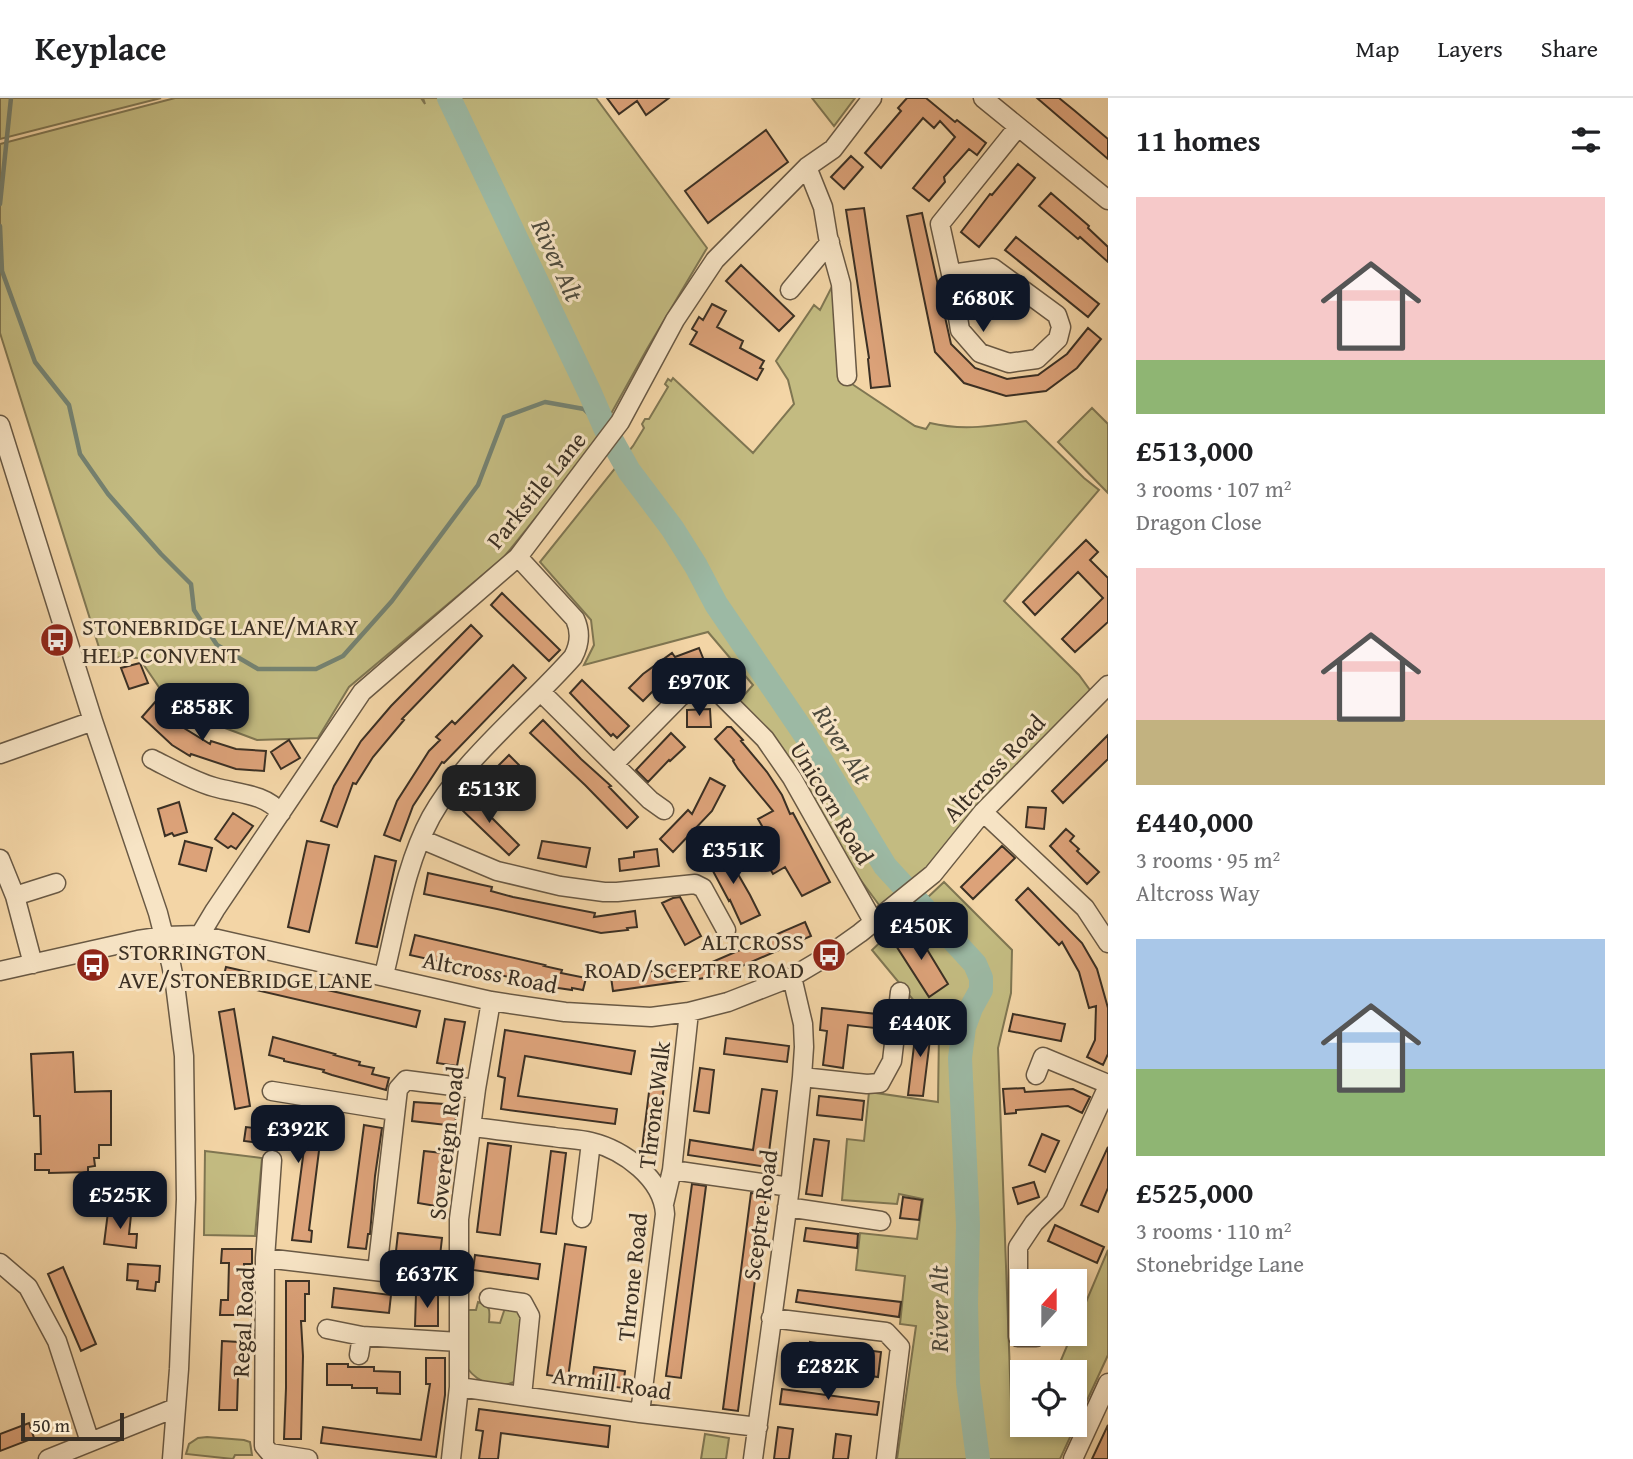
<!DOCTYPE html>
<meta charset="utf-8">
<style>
body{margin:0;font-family:"Gentium Book Plus",serif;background:#f2f2f2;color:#202124;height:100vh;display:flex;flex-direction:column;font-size:26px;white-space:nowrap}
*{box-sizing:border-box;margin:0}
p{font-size:23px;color:#757577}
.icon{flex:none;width:38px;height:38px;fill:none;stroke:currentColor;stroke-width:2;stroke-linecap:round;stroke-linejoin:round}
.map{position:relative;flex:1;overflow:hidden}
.drawer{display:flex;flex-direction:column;background:#fff;width:525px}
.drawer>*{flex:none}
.needle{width:46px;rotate:21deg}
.tools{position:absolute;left:1010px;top:1171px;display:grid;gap:14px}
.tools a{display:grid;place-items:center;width:77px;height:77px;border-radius:0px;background:#fff;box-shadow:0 4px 10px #0003;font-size:35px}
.scale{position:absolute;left:21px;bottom:18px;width:103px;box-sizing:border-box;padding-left:7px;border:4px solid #3b3024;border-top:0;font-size:19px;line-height:24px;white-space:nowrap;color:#3b3024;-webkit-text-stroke:5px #f7e4c5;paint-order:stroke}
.price{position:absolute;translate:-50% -60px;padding:0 16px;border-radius:14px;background:#111827;color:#fff;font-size:23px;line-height:46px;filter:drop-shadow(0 2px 4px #0008)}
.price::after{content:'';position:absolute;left:50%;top:42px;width:21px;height:16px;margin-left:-10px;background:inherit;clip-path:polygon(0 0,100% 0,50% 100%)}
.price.selected{background:#222;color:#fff}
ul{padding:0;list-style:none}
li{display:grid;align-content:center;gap:14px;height:371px;padding:0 28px}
li span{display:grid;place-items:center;height:217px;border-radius:0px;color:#555}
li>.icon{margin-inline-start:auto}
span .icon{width:126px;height:126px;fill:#fffc;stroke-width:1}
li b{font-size:30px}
h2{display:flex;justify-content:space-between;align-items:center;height:84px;padding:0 28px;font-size:30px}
header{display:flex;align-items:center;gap:42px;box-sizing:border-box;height:98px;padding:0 35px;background:#fff;border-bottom:2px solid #e0e0e0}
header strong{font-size:33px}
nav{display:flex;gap:38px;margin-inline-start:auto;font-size:24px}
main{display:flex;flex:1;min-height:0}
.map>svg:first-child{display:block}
</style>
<header>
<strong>Keyplace</strong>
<nav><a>Map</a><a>Layers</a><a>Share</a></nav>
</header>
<main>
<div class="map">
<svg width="1108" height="1361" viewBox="0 0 1108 1361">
<rect width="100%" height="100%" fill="#f3d5a6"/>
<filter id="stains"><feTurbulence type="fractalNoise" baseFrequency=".00286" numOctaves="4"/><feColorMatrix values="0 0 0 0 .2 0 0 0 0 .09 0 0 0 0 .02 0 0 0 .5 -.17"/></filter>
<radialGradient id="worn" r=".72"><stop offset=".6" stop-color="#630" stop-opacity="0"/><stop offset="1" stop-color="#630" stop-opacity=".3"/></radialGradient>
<!-- green -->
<path fill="#c3bb81" stroke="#7f7652" stroke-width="2" d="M 0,0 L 161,0 L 0,41 Z
M 175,0 L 421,0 L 425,6 L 423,0 L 596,0 L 707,150 L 647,251 L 592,350 L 504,459 L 349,589 L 318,640 L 257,642 L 209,624 L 163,595 L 139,560 L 102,559 L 0,235 L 0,46 Z
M 812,0 L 855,0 L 834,28 Z
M 840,173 L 852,286 L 915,328 L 926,331 L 930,325 C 962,333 994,328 1026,323 L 1084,380 L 1099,392 L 1004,503 L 1079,577 L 1095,599 L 885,815 L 851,769 L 738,604 L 753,587 L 708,534 L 584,567 L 594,547 L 591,522 L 540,464 L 633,348 L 644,330 L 642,326 L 645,321 L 649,321 L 668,289 L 665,286 L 668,281 L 671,283 L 673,280 L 753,355 L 794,306 L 788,282 L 776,263 L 814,207 L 820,212 Z
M 1092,310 L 1108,326 L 1108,395 L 1058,344 Z
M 944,784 L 1012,852 L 1011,895 L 998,950 L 1011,1304 L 1022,1303 L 1022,1326 L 1074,1326 L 1074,1274 L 1056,1274 L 1072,1236 L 1074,1236 L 1075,1230 L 1108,1152 L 1108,1257 L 1060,1361 L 897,1361 L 916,1228 L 900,1226 L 905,1178 L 856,1172 L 860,1135 L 917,1141 L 923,1101 L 899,1096 L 897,1106 L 842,1102 L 847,1041 L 864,1043 L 869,994 L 938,1004 L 939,933 L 872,852 Z
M 205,1053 L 262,1060 L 255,1138 L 204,1137 Z
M 478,1204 C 491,1208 490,1211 489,1224 L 500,1225 L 505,1210 L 513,1207 L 523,1215 L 518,1277 L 514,1284 C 498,1291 478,1285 468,1271 L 467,1212 L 476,1212 Z
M 705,1336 L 729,1340 L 726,1361 L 701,1361 Z
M 207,1339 L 244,1342 L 250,1344 L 252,1357 L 235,1357 L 233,1361 L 186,1356 L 189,1346 L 198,1340 Z"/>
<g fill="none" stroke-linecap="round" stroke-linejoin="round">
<!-- stream -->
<path stroke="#758271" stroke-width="4.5" d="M 0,106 L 11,0
M 0,128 L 2,173 L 35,264 L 69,307 L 80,356 L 108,396 L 161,456 L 191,486 L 194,512 L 217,547 L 258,571 L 316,571 L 343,558 L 392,503 L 478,387 L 504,319 L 545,304 L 584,311 L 606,332"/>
<!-- river -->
<path stroke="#9cb9a4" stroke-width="24" d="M 449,0 L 590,295 L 606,332 L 629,373 L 672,430 L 696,468 L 716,506 L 806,638 L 885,768 L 975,866 L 981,880 L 981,892 L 971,910 L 964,929 L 960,960 L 968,1127 L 966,1206 L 968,1285 L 978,1361"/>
</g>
<!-- building -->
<path fill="#dca279" stroke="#3b3024" stroke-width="2" d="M 607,0 L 669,0 L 646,17 L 637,3 L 619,16 Z
M 907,0 L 926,0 L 955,24 L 957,22 L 986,45 L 977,57 L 969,51 L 944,79 L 945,84 L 929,103 L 913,90 L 955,39 L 940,23 L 934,30 L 923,20 L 881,70 L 865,55 L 901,13 L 898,10 Z
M 1037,0 L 1059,0 L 1075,13 L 1108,41 L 1108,61 Z
M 766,32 L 788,64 L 708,125 L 685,93 Z
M 851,58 L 863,69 L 844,91 L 831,79 Z
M 1018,66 L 1035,80 L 979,149 L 961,134 L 990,96 L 992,97 Z
M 1051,95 L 1089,128 L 1088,130 L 1108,149 L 1108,164 L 1080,139 L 1078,141 L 1039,108 Z
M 864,110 L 890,288 L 871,290 L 868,261 L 869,260 L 846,112 Z
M 922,115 L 951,246 L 975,270 L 1007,281 L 1038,277 L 1067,256 L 1088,230 L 1101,241 L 1077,270 L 1046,293 L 1006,298 L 964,285 L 935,254 L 907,118 Z
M 1016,139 L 1099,206 L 1088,219 L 1005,152 Z
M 741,167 L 794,218 L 779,233 L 726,183 Z
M 712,206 L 726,213 L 717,229 L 743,243 L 740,250 L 764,263 L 760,270 L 763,271 L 757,282 L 690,246 L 697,234 L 692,231 L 699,219 L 703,222 Z
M 1086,442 L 1098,454 L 1090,462 L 1108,480 L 1108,524 L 1075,554 L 1062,541 L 1103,500 L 1078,474 L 1035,517 L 1023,504 Z
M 502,495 L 560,552 L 549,563 L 491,507 Z
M 471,527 L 482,538 L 402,621 L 404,622 L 373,659 L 356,686 L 353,685 L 337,729 L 321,723 L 334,688 L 361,643 L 391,608 Z
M 699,550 L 705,565 L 691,569 L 690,567 L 664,585 L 663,583 L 643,603 L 629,590 L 643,576 L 672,555 L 675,559 Z
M 140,565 L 148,585 L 129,591 L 121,570 Z
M 513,567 L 526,580 L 444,665 L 442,664 L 413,708 L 400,743 L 384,737 L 397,703 L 429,653 L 440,642 L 436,639 L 452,623 L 455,626 Z
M 582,582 L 629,628 L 617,640 L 613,636 L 611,638 L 570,595 Z
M 156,603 L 173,620 L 171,622 L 210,646 L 211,643 L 236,651 L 266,653 L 264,673 L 236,671 L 191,656 L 190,658 L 172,647 L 142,619 Z
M 710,611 L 711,629 L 687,629 L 687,612 Z
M 543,622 L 581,661 L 611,688 L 609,689 L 638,719 L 627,730 L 585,687 L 530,635 Z
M 727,629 L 731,629 L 743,642 L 741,643 L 767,674 L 782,697 L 790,716 L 793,715 L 830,784 L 802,798 L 785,769 L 773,776 L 763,759 L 775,751 L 758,721 L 773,713 L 738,671 L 733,663 L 734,662 L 715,641 Z
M 671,635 L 685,649 L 670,663 L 669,662 L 648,684 L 636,672 Z
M 1108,637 L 1108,661 L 1063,705 L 1052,693 Z
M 289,642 L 300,660 L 281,671 L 271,654 Z
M 509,657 L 519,667 L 519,671 L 501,689 L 489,677 Z
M 710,680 L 725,688 L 712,713 L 673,754 L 660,741 L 688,712 L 692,716 Z
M 470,698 L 519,747 L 509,757 L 459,709 Z
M 179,704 L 187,734 L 174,738 L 172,735 L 165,738 L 158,711 Z
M 1028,709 L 1046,710 L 1044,731 L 1026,729 Z
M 233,715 L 253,728 L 236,751 L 231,748 L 228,750 L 215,741 Z
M 1066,731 L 1074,738 L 1070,743 L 1079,751 L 1077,753 L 1099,774 L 1087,786 L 1050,748 Z
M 185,743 L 212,750 L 206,773 L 179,766 Z
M 307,743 L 329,747 L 309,834 L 288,829 Z
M 542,743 L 590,750 L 586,769 L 538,760 Z
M 1002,748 L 1015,760 L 973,801 L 961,789 Z
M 723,750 L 750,797 L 760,817 L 741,826 L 730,802 L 729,803 L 706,760 Z
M 657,751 L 659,768 L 620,773 L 619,761 L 634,759 L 634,754 Z
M 375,758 L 396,763 L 377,849 L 356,845 Z
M 428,775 L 492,789 L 491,793 L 513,799 L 595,815 L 594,819 L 635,813 L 637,829 L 627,830 L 628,832 L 601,835 L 497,811 L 424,796 Z
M 1028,790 L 1082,845 L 1097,871 L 1108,910 L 1108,956 L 1103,967 L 1087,959 L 1095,942 L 1096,908 L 1089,910 L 1079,874 L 1062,844 L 1059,847 L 1016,802 Z
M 680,799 L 701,838 L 685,847 L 662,805 L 673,800 Z
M 805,824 L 811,838 L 719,878 L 613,893 L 611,879 L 710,865 Z
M 914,830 L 948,886 L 929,899 L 893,843 Z
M 415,837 L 545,867 L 544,868 L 562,872 L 561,875 L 586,880 L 583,892 L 572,890 L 572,892 L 558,890 L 410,857 Z
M 226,869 L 420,913 L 416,929 L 222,884 Z
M 822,910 L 886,917 L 884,931 L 848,927 L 843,970 L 823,967 L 827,933 L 820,932 Z
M 234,911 L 250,1008 L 235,1011 L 219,914 Z
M 1013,916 L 1065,926 L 1061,943 L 1009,933 Z
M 445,921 L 465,924 L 457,968 L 437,965 Z
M 917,923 L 932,925 L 923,998 L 908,997 Z
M 505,932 L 635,953 L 631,976 L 525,958 L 518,998 L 617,1011 L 615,1026 L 501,1011 L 505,980 L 498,978 Z
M 273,939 L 335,956 L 334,957 L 360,964 L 359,967 L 374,970 L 372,976 L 389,980 L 386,992 L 332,977 L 323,974 L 324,972 L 284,963 L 284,961 L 269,957 Z
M 726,940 L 789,948 L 787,964 L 724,956 Z
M 73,954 L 75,994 L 111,993 L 111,1047 L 99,1047 L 99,1060 L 94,1060 L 95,1068 L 88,1069 L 88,1074 L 49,1075 L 49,1072 L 35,1072 L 35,1056 L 41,1056 L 40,1018 L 34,1018 L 31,956 Z
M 700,970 L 714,972 L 709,1015 L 694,1013 Z
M 651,978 L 665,979 L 656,1053 L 642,1051 Z
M 1024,990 L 1025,994 L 1073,991 L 1090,999 L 1082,1015 L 1068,1008 L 1016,1012 L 1016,1015 L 1005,1016 L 1003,991 Z
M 762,991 L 777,993 L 769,1054 L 777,1055 L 774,1070 L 688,1057 L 690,1042 L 753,1052 Z
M 819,998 L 864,1003 L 862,1022 L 817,1017 Z
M 414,1004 L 444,1006 L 443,1009 L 457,1010 L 455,1028 L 412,1023 Z
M 309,1011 L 324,1013 L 309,1132 L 312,1133 L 311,1144 L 292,1142 L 304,1051 L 244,1043 L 246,1029 L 306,1036 Z
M 364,1027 L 382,1030 L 375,1078 L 370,1136 L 368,1136 L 366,1151 L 348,1149 Z
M 1042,1036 L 1059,1043 L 1045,1074 L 1029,1067 Z
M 814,1041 L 829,1043 L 822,1098 L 806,1096 Z
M 488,1045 L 511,1048 L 500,1137 L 477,1134 Z
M 1108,1049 L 1108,1090 L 1098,1114 L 1081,1107 Z
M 424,1053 L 442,1055 L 436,1108 L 418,1105 Z
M 551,1053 L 566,1055 L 556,1136 L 541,1134 Z
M 1034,1084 L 1039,1099 L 1018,1106 L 1013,1090 Z
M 692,1086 L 706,1088 L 681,1280 L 666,1278 Z
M 751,1095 L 766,1097 L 738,1313 L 723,1311 Z
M 903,1099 L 922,1102 L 919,1122 L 900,1120 Z
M 108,1114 L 131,1117 L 129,1136 L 137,1136 L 136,1150 L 104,1146 Z
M 1055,1127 L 1104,1149 L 1097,1165 L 1048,1143 Z
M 806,1130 L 858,1136 L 857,1150 L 804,1143 Z
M 398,1135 L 442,1140 L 440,1158 L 396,1153 Z
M 565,1146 L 586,1149 L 568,1280 L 547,1277 Z
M 222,1151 L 252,1151 L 252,1166 L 244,1166 L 243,1202 L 251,1202 L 251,1217 L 220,1217 L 221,1202 L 228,1202 L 229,1165 L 221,1165 Z
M 475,1157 L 540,1166 L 538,1181 L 473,1172 Z
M 128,1166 L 160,1168 L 159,1184 L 156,1184 L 155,1193 L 137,1191 L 138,1183 L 127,1182 Z
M 63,1169 L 96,1246 L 81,1253 L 48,1176 Z
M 286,1183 L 309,1183 L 309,1196 L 305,1196 L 305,1223 L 301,1223 L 303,1258 L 301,1341 L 284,1341 L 286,1290 Z
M 334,1190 L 391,1197 L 389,1215 L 332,1209 Z
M 798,1192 L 901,1204 L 899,1219 L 796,1204 Z
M 416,1196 L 438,1196 L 438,1228 L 415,1228 Z
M 222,1243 L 239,1244 L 237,1312 L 219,1312 Z
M 810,1244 L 825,1246 L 822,1272 L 807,1270 Z
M 866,1252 L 881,1254 L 878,1279 L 863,1277 Z
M 426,1260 L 445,1260 L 445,1297 L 436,1359 L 321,1345 L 323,1329 L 421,1342 L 430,1286 L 426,1286 Z
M 327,1266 L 348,1266 L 348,1269 L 374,1269 L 374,1273 L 400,1274 L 400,1296 L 377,1295 L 377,1290 L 352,1290 L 352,1287 L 327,1287 Z
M 594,1269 L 625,1273 L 623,1290 L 592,1286 Z
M 782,1291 L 879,1304 L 877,1317 L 780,1306 Z
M 479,1311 L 610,1328 L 608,1349 L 501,1335 L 498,1361 L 479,1361 L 483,1333 L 476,1332 Z
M 29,1325 L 34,1340 L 0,1353 L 0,1336 Z
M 1108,1327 L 1108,1361 L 1092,1361 Z
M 778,1329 L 793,1331 L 789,1361 L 774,1361 Z
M 836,1336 L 851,1338 L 848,1361 L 833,1361 Z"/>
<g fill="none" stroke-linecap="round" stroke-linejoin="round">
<!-- minor casing -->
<g stroke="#695944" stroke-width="21">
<path id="minor" d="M 983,0 L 1108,102
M 807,69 L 823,109 L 828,139 L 841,186 L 847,278
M 951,176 L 993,170 L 1057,217 L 1061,229 L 1058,241 L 1037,261 L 1009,265 L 980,255 L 960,232 L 951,176 L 940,126 L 1018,29
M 790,192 L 830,144
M 0,327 L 93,623 L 158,815 L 171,866 L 175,886 L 184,958 L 186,1101 L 179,1271 L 172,1361
M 541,594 L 650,702 L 664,712
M 0,656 L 93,623
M 152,661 C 172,671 193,683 214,689 C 238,696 264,695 281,715
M 614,666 L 680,599 L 694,589 L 714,590 L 765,641 L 792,680 L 874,825
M 983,714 L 1085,810 L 1108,845
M 421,741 L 497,773 L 560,788 L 604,794 L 617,794 L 695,786 L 703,790 L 726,832
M 0,761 L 15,798 L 33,866
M 15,798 L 56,785
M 200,837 L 215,812 L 362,594 L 518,459 L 620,324 L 675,222 L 715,162 L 807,69 L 833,51 L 872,0
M 0,873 L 138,842 L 165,838 L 200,837 L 491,903 L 565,914 L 651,919 L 689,914 L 728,904 L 792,879 L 829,857 L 860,835 L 933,776 L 983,714 L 1108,587
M 384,877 C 397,825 405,767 431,719 C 464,660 528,610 573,559 C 580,546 581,534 575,521 L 518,459
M 1036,977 L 1043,959 L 1108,986
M 802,979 L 867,986 L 880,985 L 892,963 L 900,894
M 272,993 L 395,1013
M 472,1029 C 499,1032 526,1036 554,1039 C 566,1041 579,1041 591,1044 C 624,1052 663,1081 665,1116 L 640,1315
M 272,1062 L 265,1160 L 264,1348 L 270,1355 L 308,1361
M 672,1072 L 790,1089
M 664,1106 L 672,1072 L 689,914
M 787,1109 L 881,1123
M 582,1120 L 591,1044
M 265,1160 L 459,1183
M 0,1165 L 28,1189 L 57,1243 L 90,1344
M 377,1173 L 398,991 L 406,982 L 476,991
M 489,1200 L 523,1205 L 530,1218 L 522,1298
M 771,1220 L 886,1234 L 900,1249 L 886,1361
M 327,1231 L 362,1238 L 459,1244
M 1036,1239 L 1018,1239 L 1018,1149 L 1034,1125 L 1055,1104 L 1108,988
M 359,1257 L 362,1238
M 459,1289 L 640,1315 L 758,1329
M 48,1361 L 175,1310
M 451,1361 L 459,1289 L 459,1121 L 476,991 L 491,903
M 753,1361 L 790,1089 L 802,979 L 804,949 L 803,926 L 792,879
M 1073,1361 L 1108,1285"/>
</g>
<!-- minor -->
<use href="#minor" stroke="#f7e4c5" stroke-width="18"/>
</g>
<!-- icons -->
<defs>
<g id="bus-disc" transform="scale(1.75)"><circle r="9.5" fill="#8f2418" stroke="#f7e4c5"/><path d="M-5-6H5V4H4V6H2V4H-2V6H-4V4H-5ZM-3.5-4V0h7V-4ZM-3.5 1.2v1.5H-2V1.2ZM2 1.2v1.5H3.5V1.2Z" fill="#fff"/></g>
</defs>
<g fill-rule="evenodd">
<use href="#bus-disc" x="57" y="542"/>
<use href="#bus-disc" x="829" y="857"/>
<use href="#bus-disc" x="93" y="867"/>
</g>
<g text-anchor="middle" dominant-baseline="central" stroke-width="6" stroke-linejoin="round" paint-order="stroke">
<!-- street labels -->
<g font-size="24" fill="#3b3024" stroke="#f7e4c5">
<text transform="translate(536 392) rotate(-51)">Parkstile Lane</text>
<text transform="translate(994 670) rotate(-47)">Altcross Road</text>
<text transform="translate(832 705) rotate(59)">Unicorn Road</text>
<text transform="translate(490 874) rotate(11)">Altcross Road</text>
<text transform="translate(654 1007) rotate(-83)">Throne Walk</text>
<text transform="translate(446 1045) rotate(-83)">Sovereign Road</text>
<text transform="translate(760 1117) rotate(-82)">Sceptre Road</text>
<text transform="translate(632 1179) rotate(-84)">Throne Road</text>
<text transform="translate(243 1224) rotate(-87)">Regal Road</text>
<text transform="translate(612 1285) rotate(8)">Armill Road</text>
</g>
<!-- poi labels -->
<g font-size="24" fill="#3b3024" stroke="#f7e4c5" text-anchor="start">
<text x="82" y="528">STONEBRIDGE LANE/MARY<tspan x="82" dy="28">HELP CONVENT</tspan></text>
<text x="804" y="843" text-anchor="end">ALTCROSS<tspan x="804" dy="28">ROAD/SCEPTRE ROAD</tspan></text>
<text x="118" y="853">STORRINGTON<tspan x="118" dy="28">AVE/STONEBRIDGE LANE</tspan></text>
</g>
<!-- water labels -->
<g font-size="26" font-style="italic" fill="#4e4b3e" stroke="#f7e4c5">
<text transform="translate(558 162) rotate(65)">River Alt</text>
<text transform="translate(843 646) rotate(58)">River Alt</text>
<text transform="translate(938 1211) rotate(-90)">River Alt</text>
</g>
</g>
<rect width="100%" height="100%" filter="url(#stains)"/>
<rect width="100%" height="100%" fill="url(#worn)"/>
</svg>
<div class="tools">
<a><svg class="needle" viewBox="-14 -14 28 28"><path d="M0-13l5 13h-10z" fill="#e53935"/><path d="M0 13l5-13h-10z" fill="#757577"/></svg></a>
<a><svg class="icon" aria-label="locate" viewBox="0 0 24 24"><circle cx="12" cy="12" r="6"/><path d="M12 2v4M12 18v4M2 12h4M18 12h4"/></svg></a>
</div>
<div class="scale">50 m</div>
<b class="price" style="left:983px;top:236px">£680K</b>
<b class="price" style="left:699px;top:620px">£970K</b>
<b class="price" style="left:202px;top:645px">£858K</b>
<b class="price selected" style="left:489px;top:727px">£513K</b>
<b class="price" style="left:733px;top:788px">£351K</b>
<b class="price" style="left:921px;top:864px">£450K</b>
<b class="price" style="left:920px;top:961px">£440K</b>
<b class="price" style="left:298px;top:1067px">£392K</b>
<b class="price" style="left:120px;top:1133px">£525K</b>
<b class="price" style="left:427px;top:1212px">£637K</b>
<b class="price" style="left:828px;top:1304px">£282K</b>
</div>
<section class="drawer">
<h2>11 homes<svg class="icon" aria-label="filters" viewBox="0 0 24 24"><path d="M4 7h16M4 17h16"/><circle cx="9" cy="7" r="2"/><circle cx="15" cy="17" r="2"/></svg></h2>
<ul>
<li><span style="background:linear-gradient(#f6c9c9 75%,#8fb573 0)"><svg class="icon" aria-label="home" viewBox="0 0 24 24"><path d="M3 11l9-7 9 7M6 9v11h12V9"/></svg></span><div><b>£513,000</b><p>3 rooms · 107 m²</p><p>Dragon Close</p></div></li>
<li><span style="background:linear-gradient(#f6c9c9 70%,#c2b280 0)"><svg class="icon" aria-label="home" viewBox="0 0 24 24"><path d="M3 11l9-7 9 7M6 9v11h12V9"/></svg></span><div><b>£440,000</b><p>3 rooms · 95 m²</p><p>Altcross Way</p></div></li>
<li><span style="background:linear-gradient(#a9c7e8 60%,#8fb573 0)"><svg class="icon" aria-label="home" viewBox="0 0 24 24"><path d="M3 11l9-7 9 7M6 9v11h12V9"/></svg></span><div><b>£525,000</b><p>3 rooms · 110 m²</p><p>Stonebridge Lane</p></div></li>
</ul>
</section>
</main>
